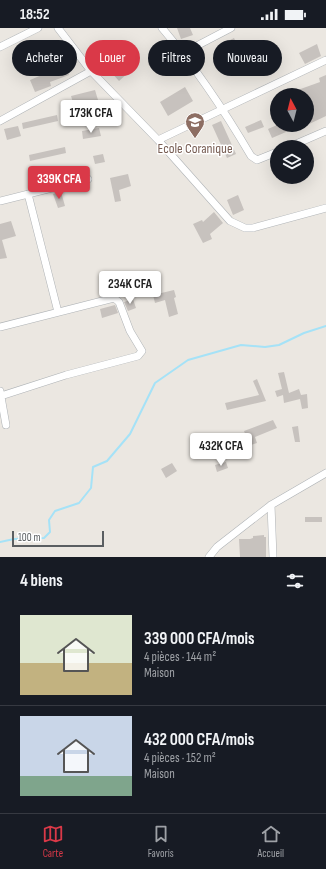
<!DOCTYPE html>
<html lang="fr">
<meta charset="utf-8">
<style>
body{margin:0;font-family:"Sofia Sans Condensed",sans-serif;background:#20242c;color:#f1f3f6;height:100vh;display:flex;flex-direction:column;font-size:15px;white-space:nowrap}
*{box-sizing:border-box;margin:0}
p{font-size:13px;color:#9ea1a6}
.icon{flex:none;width:22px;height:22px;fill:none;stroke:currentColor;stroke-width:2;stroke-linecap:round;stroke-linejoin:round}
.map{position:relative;height:529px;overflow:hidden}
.side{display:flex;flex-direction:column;background:#171b24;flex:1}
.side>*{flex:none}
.banner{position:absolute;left:12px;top:12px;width:302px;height:36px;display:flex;gap:8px}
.needle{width:26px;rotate:353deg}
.buttons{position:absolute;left:270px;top:60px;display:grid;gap:8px}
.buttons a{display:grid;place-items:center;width:44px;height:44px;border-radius:50%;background:#171b24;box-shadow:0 4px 16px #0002;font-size:20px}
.scale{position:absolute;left:12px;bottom:10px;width:92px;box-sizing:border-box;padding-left:4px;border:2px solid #5a5e61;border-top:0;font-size:11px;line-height:14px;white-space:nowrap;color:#5a5e61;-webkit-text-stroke:3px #fff;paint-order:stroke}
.price{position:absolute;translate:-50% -34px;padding:0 9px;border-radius:4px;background:#fff;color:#222;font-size:13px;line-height:26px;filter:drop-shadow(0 1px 2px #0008)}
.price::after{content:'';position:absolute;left:50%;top:24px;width:12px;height:9px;margin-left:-6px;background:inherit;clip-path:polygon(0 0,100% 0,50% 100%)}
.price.on{background:#da3948;color:#fff}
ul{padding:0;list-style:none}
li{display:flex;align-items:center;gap:12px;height:100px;padding:0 20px}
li+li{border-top:1px solid #363941}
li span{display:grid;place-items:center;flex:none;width:112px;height:80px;border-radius:0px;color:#555}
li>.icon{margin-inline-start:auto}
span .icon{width:48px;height:48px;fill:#fffc;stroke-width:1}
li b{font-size:17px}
h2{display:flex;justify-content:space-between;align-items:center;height:48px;padding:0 20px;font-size:17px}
.pill{padding:0 14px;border-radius:18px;background:#171b24;box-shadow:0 4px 16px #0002;font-size:14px;line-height:36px}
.pill.on{background:#da3948;color:#fff}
.status{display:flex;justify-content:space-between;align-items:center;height:28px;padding:0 20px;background:#171b24;direction:ltr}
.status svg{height:11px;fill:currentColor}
.menu{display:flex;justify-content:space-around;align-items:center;height:56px;border-top:1px solid #363941;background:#171b24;font-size:11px;color:#9ea1a6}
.menu a{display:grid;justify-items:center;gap:2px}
.menu .on{color:#da3948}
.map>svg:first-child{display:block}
</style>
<div class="status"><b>18:52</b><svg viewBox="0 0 49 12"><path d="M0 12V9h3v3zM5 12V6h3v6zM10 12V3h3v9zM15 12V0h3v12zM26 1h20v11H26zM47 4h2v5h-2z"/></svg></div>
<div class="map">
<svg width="326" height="529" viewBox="0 0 326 529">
<rect width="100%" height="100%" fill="#ebe7e1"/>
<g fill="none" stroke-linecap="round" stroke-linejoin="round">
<!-- stream -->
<path stroke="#a5e2f7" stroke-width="2" d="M 0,514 L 14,511 L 44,510 L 50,504 L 49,492 L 55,483 L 79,475 L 91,460 L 93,439 L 107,433 L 130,406 L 155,355 L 188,332 L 241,317 L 265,319 L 279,317 L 304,305 L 326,298"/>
</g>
<!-- building -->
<path fill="#c7c2be" d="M 177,0 L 190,0 L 193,7 L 181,11 Z
M 234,10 L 240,23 L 230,27 L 224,15 Z
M 268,14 L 273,23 L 257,32 L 252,22 Z
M 317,16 L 321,28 L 305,36 L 299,25 Z
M 107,25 L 128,45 L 119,53 L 99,31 Z
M 158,27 L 167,37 L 157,46 L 148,36 Z
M 65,37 L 69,47 L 50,54 L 51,58 L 35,64 L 30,52 Z
M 326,47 L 326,88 L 307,97 L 307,67 L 280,67 L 294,61 L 295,63 L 320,54 L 319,50 Z
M 185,59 L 193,73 L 168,88 L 160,74 Z
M 95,62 L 98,72 L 83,76 L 84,78 L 75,81 L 71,68 Z
M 57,87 L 58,93 L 23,101 L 22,95 Z
M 261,92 L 264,99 L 248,105 L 245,99 Z
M 221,93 L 236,126 L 227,130 L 212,97 Z
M 277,97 L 308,97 L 294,103 L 293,101 L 272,110 L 268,101 Z
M 18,98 L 21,108 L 7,112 L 4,101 Z
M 99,100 L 101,108 L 83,111 L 82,103 Z
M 65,119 L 66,125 L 30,133 L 29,127 Z
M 103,126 L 105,134 L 95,136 L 93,128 Z
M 48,141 L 50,149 L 36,153 L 34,145 Z
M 128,146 L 131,158 L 119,162 L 121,173 L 115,174 L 110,150 Z
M 61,164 L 65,178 L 58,180 L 53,166 Z
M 238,167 L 244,182 L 233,187 L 227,172 Z
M 214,184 L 223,195 L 210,206 L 212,211 L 203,215 L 193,196 L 202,192 L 203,194 Z
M 11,193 L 16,208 L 2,212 L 7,230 L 0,231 L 0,196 Z
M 174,262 L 176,269 L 174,270 L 178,286 L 169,289 L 165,272 L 155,275 L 153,267 Z
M 133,271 L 136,280 L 128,283 L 124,274 Z
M 115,277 L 118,285 L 102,290 L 100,281 Z
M 284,344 L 289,365 L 299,361 L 301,367 L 307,366 L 308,380 L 302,381 L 300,371 L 284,375 L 283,367 L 277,369 L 275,363 L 282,361 L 278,345 Z
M 257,351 L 266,373 L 227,382 L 225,375 L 259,367 L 253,353 Z
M 273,392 L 277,400 L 255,409 L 257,415 L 228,425 L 226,422 L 235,417 L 248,413 L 244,403 Z
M 298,398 L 300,414 L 295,414 L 292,399 Z
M 226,434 L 228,440 L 217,444 L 215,437 Z
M 172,435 L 177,443 L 166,450 L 161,441 Z
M 305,489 L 322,489 L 322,494 L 305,494 Z
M 264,507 L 264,509 L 266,509 L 266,529 L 240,529 L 239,511 L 250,511 L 253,510 L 253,508 Z"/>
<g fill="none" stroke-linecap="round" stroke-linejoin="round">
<!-- minor casing -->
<g stroke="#afb3b6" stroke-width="8">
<path id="minor" d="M 58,0 L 91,43 L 158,112 L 230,193 L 245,200 L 253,200 L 326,180
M 162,0 C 197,41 224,82 251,128 L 257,132 L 277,124
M 0,19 L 38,0
M 183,25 L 231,0
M 0,93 L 91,43
M 158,112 L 326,32
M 289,119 L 326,103
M 28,166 L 58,284
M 0,173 L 88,151
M 0,299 L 114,270 L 119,274 L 130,303 L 142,323 L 138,328 L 66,347 L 1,368
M 0,363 L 6,397
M 271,477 L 273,529
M 209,529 L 217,519 L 271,477 L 326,445"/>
</g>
<!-- minor -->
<use href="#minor" stroke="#fff" stroke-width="7"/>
</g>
<!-- icons -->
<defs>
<g id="school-pin" transform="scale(1)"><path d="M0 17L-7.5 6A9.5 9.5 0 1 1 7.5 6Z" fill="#8d6e63" stroke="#fff"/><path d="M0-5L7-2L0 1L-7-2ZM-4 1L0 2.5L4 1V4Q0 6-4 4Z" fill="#fff"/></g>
</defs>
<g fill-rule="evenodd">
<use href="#school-pin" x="195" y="94"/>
</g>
<g text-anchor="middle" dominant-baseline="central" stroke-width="3" stroke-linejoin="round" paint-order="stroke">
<!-- education labels -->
<g font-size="14" fill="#785e54" stroke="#fff">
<text x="195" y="120">Ecole Coranique</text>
</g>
</g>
</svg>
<div class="buttons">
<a><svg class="needle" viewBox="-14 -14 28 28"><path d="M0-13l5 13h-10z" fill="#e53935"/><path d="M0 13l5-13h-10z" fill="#9ea1a6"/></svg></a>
<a><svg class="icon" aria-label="layers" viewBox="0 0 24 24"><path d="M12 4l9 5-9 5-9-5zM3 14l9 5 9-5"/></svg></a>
</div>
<div class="scale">100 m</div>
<b class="price" style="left:91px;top:106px">173K CFA</b>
<b class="price on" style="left:59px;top:172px">339K CFA</b>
<b class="price" style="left:130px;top:277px">234K CFA</b>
<b class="price" style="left:221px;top:439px">432K CFA</b>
<div class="banner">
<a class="pill">Acheter</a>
<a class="pill on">Louer</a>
<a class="pill">Filtres</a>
<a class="pill">Nouveau</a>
</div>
</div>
<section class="side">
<h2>4 biens<svg class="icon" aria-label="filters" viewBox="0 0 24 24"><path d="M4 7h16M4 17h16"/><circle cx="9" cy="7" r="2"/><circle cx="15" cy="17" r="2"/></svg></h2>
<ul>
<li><span style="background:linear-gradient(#dfe7d0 60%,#c2b280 0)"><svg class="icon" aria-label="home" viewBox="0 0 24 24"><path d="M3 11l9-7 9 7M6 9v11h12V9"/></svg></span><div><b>339 000 CFA/mois</b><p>4 pièces · 144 m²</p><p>Maison</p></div></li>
<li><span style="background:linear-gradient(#c9d6e8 75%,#7fa58c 0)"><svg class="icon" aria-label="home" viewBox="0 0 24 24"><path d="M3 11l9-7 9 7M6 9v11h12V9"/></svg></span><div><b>432 000 CFA/mois</b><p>4 pièces · 152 m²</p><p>Maison</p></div></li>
</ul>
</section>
<nav class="menu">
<a class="on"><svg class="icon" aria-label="map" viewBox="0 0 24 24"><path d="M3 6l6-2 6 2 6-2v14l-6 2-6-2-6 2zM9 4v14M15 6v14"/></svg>Carte</a>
<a><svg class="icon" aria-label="saved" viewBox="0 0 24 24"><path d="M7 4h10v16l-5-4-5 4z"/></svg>Favoris</a>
<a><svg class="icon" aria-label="home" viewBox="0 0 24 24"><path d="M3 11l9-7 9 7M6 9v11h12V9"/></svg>Accueil</a>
</nav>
